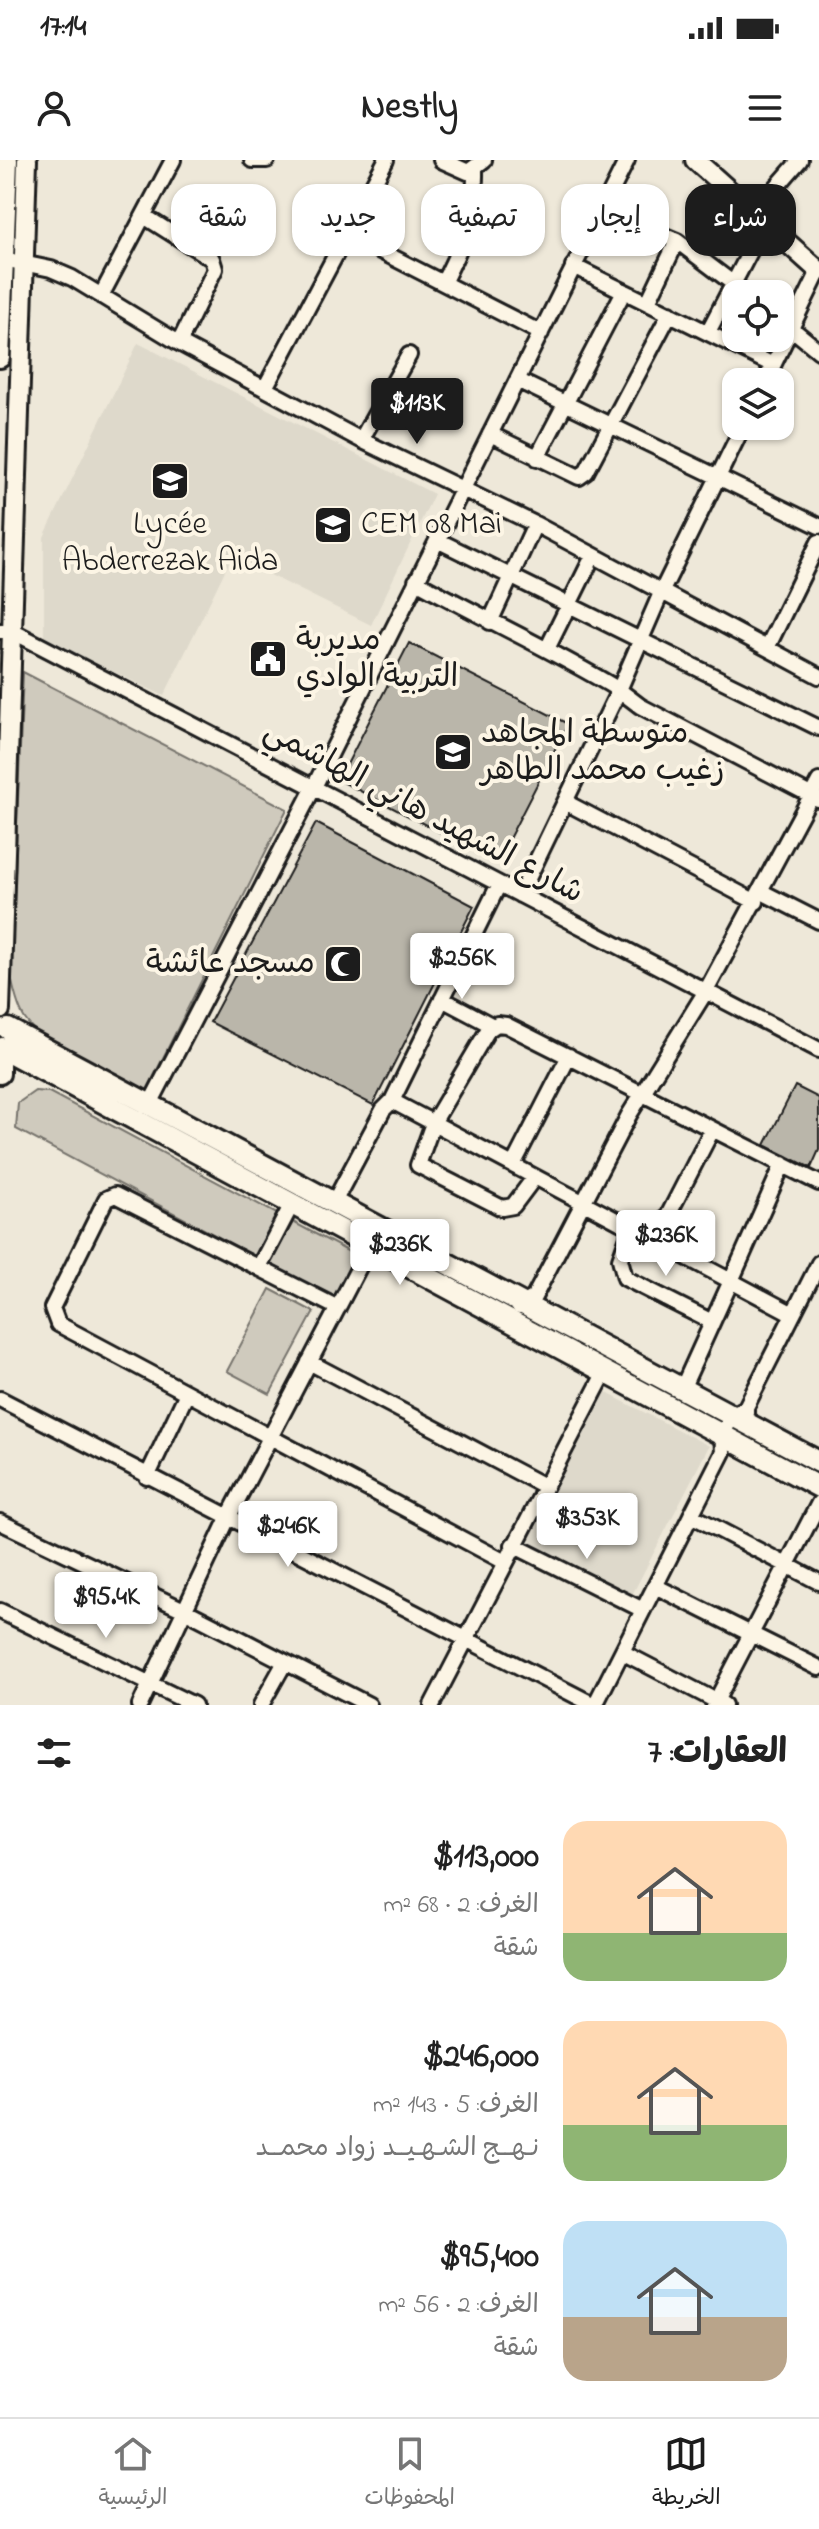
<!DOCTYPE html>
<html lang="ar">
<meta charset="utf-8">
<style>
body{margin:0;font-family:"Indie Flower","Playpen Sans Arabic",sans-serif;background:#f2f2f2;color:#222;direction:rtl;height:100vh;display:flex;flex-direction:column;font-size:30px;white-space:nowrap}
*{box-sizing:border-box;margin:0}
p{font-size:26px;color:#767676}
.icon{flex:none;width:44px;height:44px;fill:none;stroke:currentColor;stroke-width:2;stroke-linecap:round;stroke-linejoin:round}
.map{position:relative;height:1545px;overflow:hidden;direction:ltr}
.drawer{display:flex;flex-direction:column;background:#fff;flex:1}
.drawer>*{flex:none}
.hud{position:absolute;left:24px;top:24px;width:772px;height:72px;direction:rtl;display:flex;gap:16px}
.fabs{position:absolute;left:722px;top:120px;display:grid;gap:16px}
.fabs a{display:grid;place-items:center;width:72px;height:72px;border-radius:16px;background:#fff;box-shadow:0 2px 6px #0004;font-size:40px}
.price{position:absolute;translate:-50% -68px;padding:0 18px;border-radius:8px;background:#fff;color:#222;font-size:26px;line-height:52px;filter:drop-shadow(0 2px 4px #0008)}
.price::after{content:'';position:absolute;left:50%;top:48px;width:24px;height:18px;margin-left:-12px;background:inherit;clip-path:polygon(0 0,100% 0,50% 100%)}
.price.active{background:#1c1c1c;color:#fff}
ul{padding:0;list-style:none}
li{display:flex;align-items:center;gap:24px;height:200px;padding:0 32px}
li span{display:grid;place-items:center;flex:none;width:224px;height:160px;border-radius:24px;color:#555}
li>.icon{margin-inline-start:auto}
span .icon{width:96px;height:96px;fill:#fffc;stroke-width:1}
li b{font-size:34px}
h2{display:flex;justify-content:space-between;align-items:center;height:96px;padding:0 32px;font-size:34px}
.pill{padding:0 28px;border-radius:24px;background:#fff;box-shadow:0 2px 6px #0004;font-size:28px;line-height:72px}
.pill.active{background:#1c1c1c;color:#fff}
.status{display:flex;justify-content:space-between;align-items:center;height:56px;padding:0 40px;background:#fff;direction:ltr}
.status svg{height:22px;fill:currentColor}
header{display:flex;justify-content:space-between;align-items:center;height:104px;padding:0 32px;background:#fff;font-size:36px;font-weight:800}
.tabs{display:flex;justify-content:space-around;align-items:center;height:112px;border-top:2px solid #e0e0e0;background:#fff;font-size:22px;color:#767676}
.tabs a{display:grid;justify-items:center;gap:4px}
.tabs .active{color:#1c1c1c}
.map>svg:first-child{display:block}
</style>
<div class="status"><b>17:14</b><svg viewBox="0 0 49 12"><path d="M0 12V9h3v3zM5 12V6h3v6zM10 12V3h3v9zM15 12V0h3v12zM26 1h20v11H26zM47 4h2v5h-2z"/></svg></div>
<header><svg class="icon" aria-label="menu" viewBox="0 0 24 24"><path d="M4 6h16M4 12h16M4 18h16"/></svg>Nestly<svg class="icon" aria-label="person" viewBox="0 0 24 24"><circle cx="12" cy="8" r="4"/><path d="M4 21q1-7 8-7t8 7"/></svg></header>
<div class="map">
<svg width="819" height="1545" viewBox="0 0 819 1545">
<rect width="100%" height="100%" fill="#eee8d9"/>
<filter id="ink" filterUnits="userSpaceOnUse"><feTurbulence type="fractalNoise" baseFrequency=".0125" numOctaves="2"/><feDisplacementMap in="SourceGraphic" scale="16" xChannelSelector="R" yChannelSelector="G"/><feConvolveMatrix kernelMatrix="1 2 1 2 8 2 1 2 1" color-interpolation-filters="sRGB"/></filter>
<g filter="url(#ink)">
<!-- built -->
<path fill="#ded9cb" d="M 138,183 L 434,334 L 371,465 L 232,396 L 164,536 L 44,478 L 44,377 Z
M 605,1232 L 709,1286 L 632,1435 L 528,1382 Z"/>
<!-- green -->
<path fill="#cfcabd" stroke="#76736c" stroke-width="2" d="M 23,512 L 287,649 L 145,934 C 110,915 47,891 25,859 C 17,847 14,830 11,817 Z
M 35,931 L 49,932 L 277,1054 L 256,1097 L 16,969 L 18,943 Z
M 293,1062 L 357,1096 L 335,1139 L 270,1104 Z
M 270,1129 L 314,1152 L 270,1234 L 227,1211 Z"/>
<!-- building -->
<path fill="#bab6aa" stroke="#1c1c1c" stroke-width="2" d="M 409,483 L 568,564 L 497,702 L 339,620 Z
M 316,663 L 474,746 L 373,945 L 210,862 Z
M 795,926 L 819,938 L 819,990 L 811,1008 L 765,985 Z"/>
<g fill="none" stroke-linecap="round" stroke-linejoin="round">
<!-- minor casing -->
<g stroke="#1c1c1c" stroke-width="20">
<path id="minor" d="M 252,0 L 267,0
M 441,0 L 468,12 L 484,0
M 602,50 L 677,81 L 747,134
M 754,53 L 800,0
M 144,56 L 212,99 L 215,109 L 179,183
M 347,74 L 541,173
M 3,99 L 51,109 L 72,118 L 179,183 L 361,280 L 535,364 L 819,516
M 573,106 L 773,205
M 443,123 C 464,81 476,57 475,10
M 101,136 L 173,0
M 648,142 L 677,81
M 780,159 L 819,191
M 708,172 L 765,63
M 517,220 L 819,366
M 765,222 L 819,111
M 265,228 L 386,0
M 743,266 L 661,433 L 619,530 L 640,546 L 818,639
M 490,274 L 579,317 L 586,312 L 670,153
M 361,280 L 409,195
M 537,298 L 624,131
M 437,380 L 819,568
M 416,421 C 484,459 553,490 619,530 L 520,735
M 490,462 L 535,364
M 0,471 L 12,471 L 819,890
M 548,487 L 593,396
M 767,488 L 819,382
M 565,642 L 756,742
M 762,732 L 819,761
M 442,839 L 493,866
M 392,941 L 499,724
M 150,944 L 314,627 L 627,0
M 783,1004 L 731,1121 L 793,1154
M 513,1005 L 569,896
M 534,1018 L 513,1046 L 502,1048 L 418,1005 L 433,963 L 488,870 L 497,864 L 506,865 L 819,1023
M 334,1042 L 383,950 L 392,941 L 731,1121 L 682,1229
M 631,1068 L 620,1099 L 625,1118 L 712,1162
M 655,1081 L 712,970
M 259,1107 L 292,1044
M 519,1147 L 534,1137 L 629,955 L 706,831 L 819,621
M 338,1148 L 115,1035 L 106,1039 L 52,1148 L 58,1164 L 505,1402
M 309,1202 L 544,1326
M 0,1239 L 594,1545
M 746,1253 L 746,1247 L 819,1103
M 147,1317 L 187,1233
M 691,1355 L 819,1422
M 0,1362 L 186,1451 L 369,1545
M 513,1385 L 643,1450
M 655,1426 L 819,1508
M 0,1451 L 194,1545
M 622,1492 L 724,1545
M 140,1545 L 228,1358 L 370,1086
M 261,1545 L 285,1502
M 432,1545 L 605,1212
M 595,1545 L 723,1292 C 721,1271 728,1258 746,1247
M 714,1545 L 819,1343"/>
</g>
<!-- tertiary casing -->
<g stroke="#1c1c1c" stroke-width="24">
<path id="tertiary" d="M 695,0 L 819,111
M 0,198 L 8,0
M 0,850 L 27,0
M 0,914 L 0,889"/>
</g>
<!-- secondary casing -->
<g stroke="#1c1c1c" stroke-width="26">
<path id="secondary" d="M 8,869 L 819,1302
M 2,888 L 819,1327"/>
</g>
<!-- minor -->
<use href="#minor" stroke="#fcf5e5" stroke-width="14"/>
<!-- tertiary -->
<use href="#tertiary" stroke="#fcf5e5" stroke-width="18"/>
<!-- secondary -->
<use href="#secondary" stroke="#fcf5e5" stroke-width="20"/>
</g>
</g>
<!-- icons -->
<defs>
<g id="school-square" transform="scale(2)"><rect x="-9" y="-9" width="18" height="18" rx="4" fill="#1c1c1c" stroke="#fcf5e5"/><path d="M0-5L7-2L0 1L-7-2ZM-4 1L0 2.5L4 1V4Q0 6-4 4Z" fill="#fff"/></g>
<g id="civic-square" transform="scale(2)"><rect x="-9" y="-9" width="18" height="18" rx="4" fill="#1c1c1c" stroke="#fcf5e5"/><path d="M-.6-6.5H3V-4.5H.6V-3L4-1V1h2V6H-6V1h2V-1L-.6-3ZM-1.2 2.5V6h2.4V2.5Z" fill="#fff"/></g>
<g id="mosque-square" transform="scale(2)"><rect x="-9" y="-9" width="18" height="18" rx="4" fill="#1c1c1c" stroke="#fcf5e5"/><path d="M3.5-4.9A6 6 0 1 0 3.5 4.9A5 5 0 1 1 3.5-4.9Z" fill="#fff"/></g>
</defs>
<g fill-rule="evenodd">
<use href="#school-square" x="170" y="321"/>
<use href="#school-square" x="333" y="365"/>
<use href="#civic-square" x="268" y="499"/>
<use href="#school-square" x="453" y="592"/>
<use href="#mosque-square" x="343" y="804"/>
</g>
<g text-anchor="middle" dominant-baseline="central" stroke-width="8" stroke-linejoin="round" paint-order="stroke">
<!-- poi labels -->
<g font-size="32" fill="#1c1c1c" stroke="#fcf5e5" text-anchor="start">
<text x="170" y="365" text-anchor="middle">Lycée<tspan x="170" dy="37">Abderrezak Aida</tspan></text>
<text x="361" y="365">CEM 08 Mai</text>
<text x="296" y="481">مديربة<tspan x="296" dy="37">التربية الوادي</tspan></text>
<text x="481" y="574">متوسطة المجاهد<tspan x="481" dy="37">زغيب محمد الطاهر</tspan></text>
<text x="315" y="804" text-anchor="end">مسجد عائشة</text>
</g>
<!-- street labels -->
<g font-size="32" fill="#1c1c1c" stroke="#fcf5e5">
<text transform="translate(423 653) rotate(28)">شارع الشهيد هاني الهاشمي</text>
</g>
</g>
</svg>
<div class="fabs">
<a><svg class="icon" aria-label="locate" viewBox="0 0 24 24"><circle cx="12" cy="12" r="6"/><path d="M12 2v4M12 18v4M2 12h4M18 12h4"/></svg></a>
<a><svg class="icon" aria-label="layers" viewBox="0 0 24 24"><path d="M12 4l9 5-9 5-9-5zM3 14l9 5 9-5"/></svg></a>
</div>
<b class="price active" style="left:417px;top:286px">$113K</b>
<b class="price" style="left:462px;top:841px">$256K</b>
<b class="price" style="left:666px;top:1118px">$236K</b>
<b class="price" style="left:400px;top:1127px">$236K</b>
<b class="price" style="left:587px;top:1401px">$353K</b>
<b class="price" style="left:288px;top:1409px">$246K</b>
<b class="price" style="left:106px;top:1480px">$95.4K</b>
<div class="hud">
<a class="pill active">شراء</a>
<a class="pill">إيجار</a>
<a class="pill">تصفية</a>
<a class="pill">جديد</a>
<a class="pill">شقة</a>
</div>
</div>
<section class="drawer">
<h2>العقارات: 7<svg class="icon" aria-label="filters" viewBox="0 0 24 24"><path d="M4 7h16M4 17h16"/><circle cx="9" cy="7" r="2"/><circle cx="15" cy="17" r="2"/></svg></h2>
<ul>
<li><span style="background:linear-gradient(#ffd9b3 70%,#8fb573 0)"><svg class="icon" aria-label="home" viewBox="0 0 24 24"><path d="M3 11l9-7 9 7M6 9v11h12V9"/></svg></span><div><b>$113,000</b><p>الغرف: 2 · 68 m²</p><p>شقة</p></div></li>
<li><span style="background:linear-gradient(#ffd9b3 65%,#8fb573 0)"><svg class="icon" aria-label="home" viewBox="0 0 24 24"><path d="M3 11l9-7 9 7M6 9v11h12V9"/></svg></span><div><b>$246,000</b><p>الغرف: 5 · 143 m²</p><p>نـهــج الشـهـيــد زواد محمــد</p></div></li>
<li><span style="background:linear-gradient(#bfe0f5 60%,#b9a48a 0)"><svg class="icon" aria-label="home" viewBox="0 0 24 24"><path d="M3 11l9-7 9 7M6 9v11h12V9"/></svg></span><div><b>$95,400</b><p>الغرف: 2 · 56 m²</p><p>شقة</p></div></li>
</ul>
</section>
<nav class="tabs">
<a class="active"><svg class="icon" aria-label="map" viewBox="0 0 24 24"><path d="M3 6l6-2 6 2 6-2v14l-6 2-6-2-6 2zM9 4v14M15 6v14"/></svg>الخريطة</a>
<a><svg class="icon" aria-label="saved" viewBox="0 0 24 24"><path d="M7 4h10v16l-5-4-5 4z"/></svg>المحفوظات</a>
<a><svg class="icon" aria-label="home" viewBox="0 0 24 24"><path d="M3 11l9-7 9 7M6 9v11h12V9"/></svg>الرئيسية</a>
</nav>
